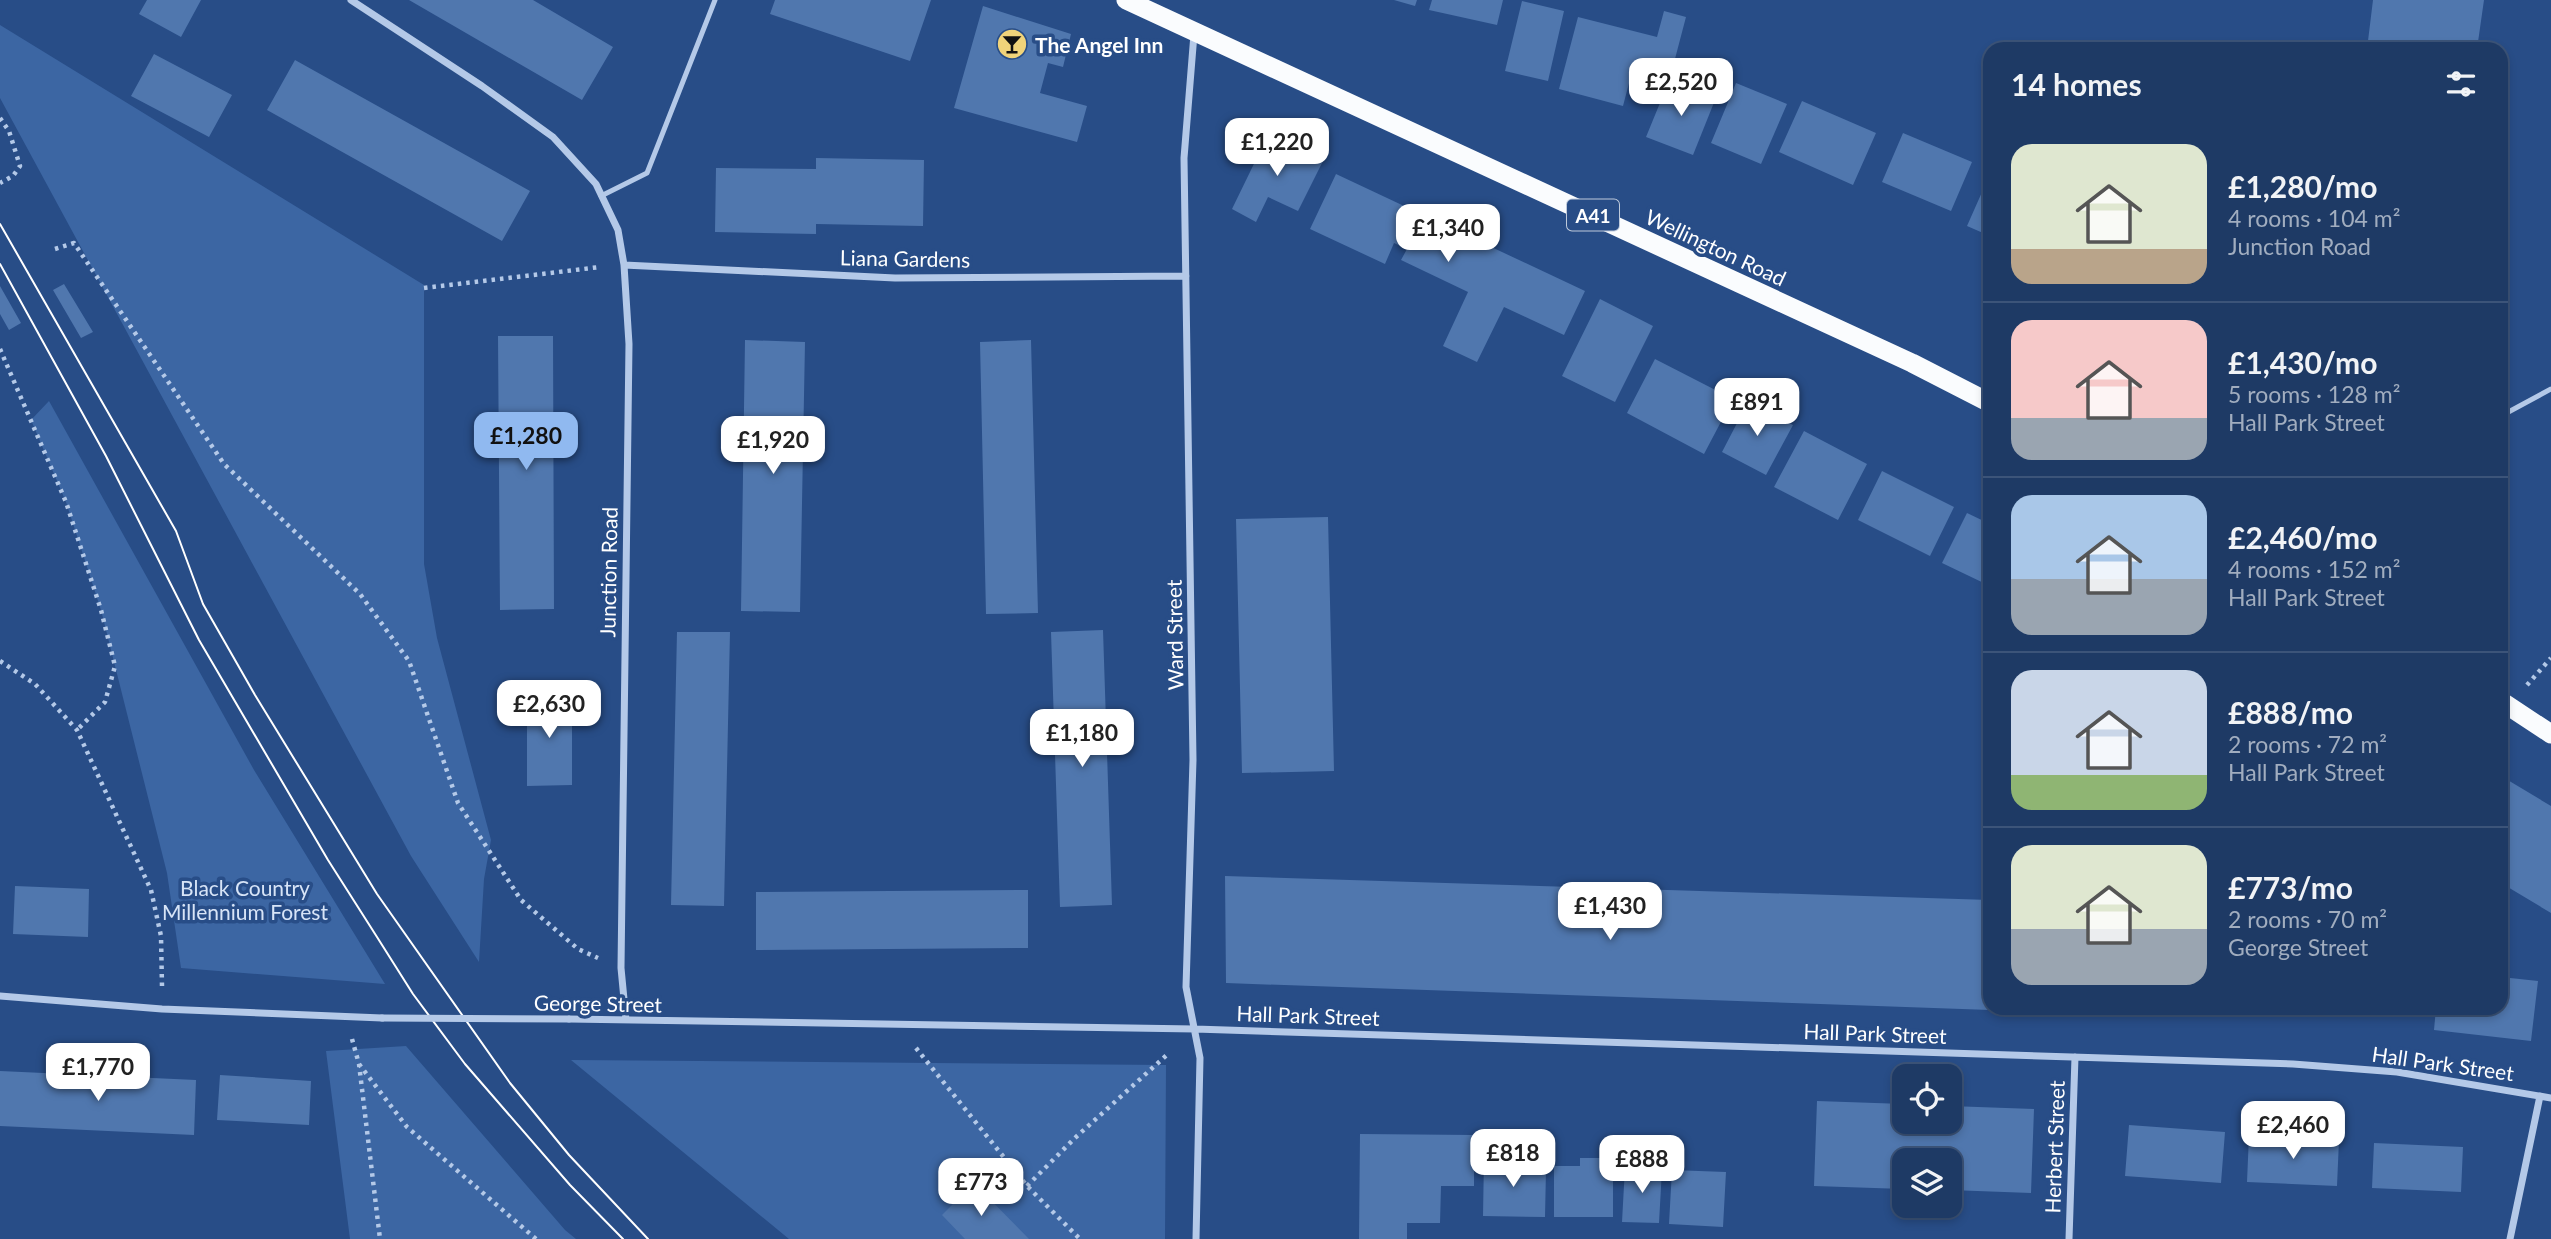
<!DOCTYPE html>
<meta charset="utf-8">
<style>
body{margin:0;font-family:Lato,sans-serif;background:#2b456e;color:#f1f3f6;height:100vh;display:flex;flex-direction:column;font-size:26px;white-space:nowrap}
*{box-sizing:border-box;margin:0}
p{font-size:23px;color:#a1adbf}
.icon{flex:none;width:38px;height:38px;fill:none;stroke:currentColor;stroke-width:2;stroke-linecap:round;stroke-linejoin:round}
.map{position:relative;flex:1;overflow:hidden}
.panel{position:absolute;left:1983px;top:42px;width:525px;height:973px;display:flex;flex-direction:column;background:#1e3a65;border-radius:21px;box-shadow:0 4px 10px #0003,0 0 0 2px #3c5479}
.panel>*{flex:none}
.controls{position:absolute;left:1892px;top:1064px;display:grid;gap:14px}
.controls a{display:grid;place-items:center;width:70px;height:70px;border-radius:14px;background:#1e3a65;box-shadow:0 4px 10px #0003,0 0 0 2px #3c5479;font-size:35px}
.price{position:absolute;translate:-50% -60px;padding:0 16px;border-radius:14px;background:#fff;color:#222;font-size:23px;line-height:46px;filter:drop-shadow(0 2px 4px #0008)}
.price::after{content:'';position:absolute;left:50%;top:42px;width:21px;height:16px;margin-left:-10px;background:inherit;clip-path:polygon(0 0,100% 0,50% 100%)}
.price.current{background:#90b9f0;color:#111}
ul{padding:0;list-style:none}
li{display:flex;align-items:center;gap:21px;height:175px;padding:0 28px}
li+li{border-top:2px solid #3c5479}
li span{display:grid;place-items:center;flex:none;width:196px;height:140px;border-radius:21px;color:#555}
li>.icon{margin-inline-start:auto}
span .icon{width:84px;height:84px;fill:#fffc;stroke-width:1}
li b{font-size:30px}
h2{display:flex;justify-content:space-between;align-items:center;height:84px;padding:0 28px;font-size:30px}
.map>svg:first-child{display:block}
</style>
<div class="map">
<svg width="2551" height="1239" viewBox="0 0 2551 1239">
<rect width="100%" height="100%" fill="#284d87"/>
<!-- green -->
<path fill="#3c66a3" d="M 0,25 L 424,285 L 424,564 L 437,638 L 491,840 L 484,879 L 479,962 L 411,856 L 0,98 Z
M 49,401 L 254,770 L 385,984 L 181,968 L 167,873 L 101,610 L 66,502 L 31,420 Z
M 406,1046 L 565,1230 L 576,1239 L 350,1239 L 326,1051 Z
M 571,1060 L 1166,1065 L 1165,1239 L 789,1239 Z"/>
<!-- building -->
<path fill="#5077ae" d="M 147,0 L 201,0 L 181,37 L 139,14 Z
M 409,0 L 533,0 L 613,47 L 582,100 Z
M 775,0 L 931,0 L 910,61 L 770,14 Z
M 1394,0 L 1417,0 L 1415,6 Z
M 1432,0 L 1503,0 L 1497,25 L 1429,10 Z
M 2373,0 L 2484,0 L 2477,49 L 2367,49 Z
M 1522,1 L 1564,11 L 1548,81 L 1505,71 Z
M 983,6 L 1071,34 L 1063,67 L 1048,63 L 1040,93 L 1087,106 L 1077,142 L 954,108 Z
M 1664,11 L 1686,17 L 1671,74 L 1634,64 L 1623,106 L 1559,89 L 1578,17 L 1657,37 Z
M 154,54 L 232,95 L 209,137 L 131,96 Z
M 295,60 L 530,191 L 502,241 L 267,110 Z
M 1669,81 L 1715,100 L 1693,155 L 1646,137 Z
M 1736,83 L 1787,104 L 1761,164 L 1711,143 Z
M 1802,101 L 1876,133 L 1853,185 L 1779,152 Z
M 1903,133 L 1972,162 L 1951,211 L 1882,182 Z
M 1268,135 L 1323,161 L 1298,211 L 1268,197 L 1256,222 L 1232,209 Z
M 816,158 L 924,160 L 923,226 L 816,224 L 816,234 L 715,232 L 716,168 L 816,169 Z
M 1336,174 L 1585,291 L 1564,335 L 1504,307 L 1477,362 L 1443,346 L 1468,292 L 1401,260 L 1407,249 L 1394,243 L 1385,264 L 1310,229 Z
M 1990,174 L 1990,236 L 1967,226 Z
M 64,284 L 93,332 L 81,338 L 53,290 Z
M 0,286 L 21,323 L 9,330 L 0,314 Z
M 1600,299 L 1653,326 L 1615,402 L 1562,376 Z
M 498,336 L 553,336 L 554,609 L 500,610 Z
M 745,340 L 805,342 L 800,612 L 741,611 Z
M 1031,340 L 1038,613 L 986,614 L 980,342 Z
M 1655,359 L 1733,399 L 1704,454 L 1627,413 Z
M 1748,402 L 1793,425 L 1766,475 L 1722,452 Z
M 1804,431 L 1867,464 L 1838,520 L 1774,487 Z
M 1882,471 L 1954,507 L 1930,556 L 1858,520 Z
M 1967,513 L 1990,524 L 1990,586 L 1942,563 Z
M 1328,517 L 1334,771 L 1242,773 L 1236,519 Z
M 1103,630 L 1112,905 L 1060,907 L 1051,632 Z
M 677,632 L 730,632 L 724,906 L 671,905 Z
M 527,695 L 572,695 L 572,785 L 527,786 Z
M 2501,776 L 2551,806 L 2551,913 L 2501,883 Z
M 1225,876 L 1990,900 L 1990,1010 L 1226,983 Z
M 15,886 L 89,889 L 88,937 L 13,934 Z
M 1028,890 L 1028,948 L 756,950 L 756,892 Z
M 2501,977 L 2538,981 L 2531,1041 L 2434,1030 L 2436,1008 L 2501,1008 Z
M 2008,1008 L 2182,1008 L 2182,1016 L 2008,1010 Z
M 2197,1008 L 2370,1008 L 2369,1017 L 2197,1013 Z
M 0,1071 L 196,1080 L 194,1135 L 0,1126 Z
M 220,1075 L 311,1081 L 309,1125 L 217,1120 Z
M 1817,1101 L 1904,1104 L 1904,1122 L 1950,1122 L 1950,1106 L 2034,1109 L 2031,1193 L 1950,1190 L 1950,1160 L 1904,1160 L 1904,1189 L 1814,1186 Z
M 2129,1125 L 2225,1132 L 2221,1183 L 2125,1176 Z
M 1360,1134 L 1474,1135 L 1474,1186 L 1441,1186 L 1440,1223 L 1407,1223 L 1407,1239 L 1359,1239 Z
M 2249,1135 L 2339,1140 L 2337,1186 L 2247,1182 Z
M 2374,1143 L 2463,1147 L 2461,1192 L 2372,1188 Z
M 1484,1157 L 1526,1158 L 1525,1170 L 1546,1170 L 1545,1217 L 1483,1216 Z
M 1580,1158 L 1613,1158 L 1613,1217 L 1554,1217 L 1554,1166 L 1580,1166 Z
M 1625,1167 L 1662,1169 L 1659,1223 L 1622,1222 Z
M 1672,1170 L 1726,1172 L 1723,1227 L 1669,1224 Z
M 974,1183 L 1029,1239 L 965,1239 L 942,1215 Z"/>
<g fill="none" stroke-linecap="round" stroke-linejoin="round">
<!-- path -->
<path stroke="#b4c9e8" stroke-width="4.5" stroke-dasharray="3.5 5" stroke-linecap="butt" d="M 0,118 L 9,131 L 20,166 L 13,176 L 0,183
M 55,249 L 74,243 L 224,464 L 360,594 L 409,661 L 458,803 L 521,900 L 578,949 L 598,958
M 424,288 L 600,267
M 0,349 L 66,502 L 101,610 L 115,666 L 105,702 L 77,730
M 0,661 L 35,684 L 77,730 L 151,890 L 161,936 L 162,986
M 2527,685 L 2551,658
M 352,1039 L 359,1064 L 380,1239
M 916,1048 L 1027,1186 L 1080,1239
M 359,1064 L 407,1127 L 536,1239
M 1027,1186 L 1076,1137 L 1169,1053"/>
<!-- service -->
<path stroke="#b4c9e8" stroke-width="5" d="M 601,196 L 647,173 L 715,0
M 2501,416 L 2551,389"/>
<!-- minor -->
<path stroke="#b4c9e8" stroke-width="7" d="M 351,0 L 482,86 L 553,137 L 596,184 L 618,230 L 624,265 L 629,344 L 621,968 L 626,1020
M 1194,34 L 1184,158 L 1193,760 L 1186,987 L 1200,1058 L 1196,1239
M 624,265 L 895,278 L 1186,276
M 0,996 L 162,1009 L 382,1018
M 569,1019 L 1195,1029 L 2293,1064 L 2397,1072 L 2551,1098
M 2069,1239 L 2075,1057
M 2510,1239 L 2540,1096"/>
<!-- trunk -->
<path stroke="#fafcfe" stroke-width="19" d="M 1126,0 L 1912,363 L 1990,403
M 2501,701 L 2551,734"/>
<!-- tram -->
<path stroke="#fff" stroke-width="2" d="M 0,224 L 176,531 L 203,604 L 255,695 L 377,894 L 510,1083 L 569,1155 L 648,1239
M 0,264 L 106,456 L 199,640 L 328,860 L 377,937 L 413,994 L 465,1064 L 570,1185 L 623,1239"/>
<!-- minor-bridge -->
<path stroke="#b4c9e8" stroke-width="7" d="M 382,1018 L 569,1019"/>
</g>
<!-- icons -->
<defs>
<g id="bar-disc" transform="scale(1.575)"><circle r="9.5" fill="#f0d37a" stroke="#284d87"/><path d="M-6-5H6L.8 .8V4.5H3.5V6h-7V4.5H-.8V.8Z" fill="#111"/></g>
</defs>
<g fill-rule="evenodd">
<use href="#bar-disc" x="1012" y="44"/>
</g>
<g text-anchor="middle" dominant-baseline="central" stroke-width="7" stroke-linejoin="round" paint-order="stroke">
<!-- shield labels -->
<rect fill="#284d87" stroke="#becadb" stroke-width="2" x="1567" y="199.5" width="52" height="31" rx="5"/>
<g font-size="19" font-weight="bold" fill="#fff">
<text x="1593" y="215">A41</text>
</g>
<!-- poi labels -->
<g font-size="21" font-weight="bold" fill="#fff" stroke="#284d87" text-anchor="start">
<text x="1035" y="44">The Angel Inn</text>
</g>
<!-- street labels -->
<g font-size="21" fill="#fff" stroke="#284d87">
<text transform="translate(1716 247) rotate(25)">Wellington Road</text>
<text transform="translate(905 258) rotate(1)">Liana Gardens</text>
<text transform="translate(608 572) rotate(-89)">Junction Road</text>
<text transform="translate(1174 635) rotate(-91)">Ward Street</text>
<text transform="translate(598 1003) rotate(1)">George Street</text>
<text transform="translate(1308 1015) rotate(2)">Hall Park Street</text>
<text transform="translate(1875 1033) rotate(2)">Hall Park Street</text>
<text transform="translate(2443 1063) rotate(8)">Hall Park Street</text>
<text transform="translate(2054 1147) rotate(-88)">Herbert Street</text>
</g>
<!-- park labels -->
<g font-size="21" fill="#d7e4f7" stroke="#284d87">
<text x="245" y="887">Black Country<tspan x="245" dy="24">Millennium Forest</tspan></text>
</g>
</g>
</svg>
<div class="controls">
<a><svg class="icon" aria-label="locate" viewBox="0 0 24 24"><circle cx="12" cy="12" r="6"/><path d="M12 2v4M12 18v4M2 12h4M18 12h4"/></svg></a>
<a><svg class="icon" aria-label="layers" viewBox="0 0 24 24"><path d="M12 4l9 5-9 5-9-5zM3 14l9 5 9-5"/></svg></a>
</div>
<b class="price" style="left:1681px;top:118px">£2,520</b>
<b class="price" style="left:1277px;top:178px">£1,220</b>
<b class="price" style="left:1448px;top:264px">£1,340</b>
<b class="price" style="left:1757px;top:438px">£891</b>
<b class="price current" style="left:526px;top:472px">£1,280</b>
<b class="price" style="left:773px;top:476px">£1,920</b>
<b class="price" style="left:549px;top:740px">£2,630</b>
<b class="price" style="left:1082px;top:769px">£1,180</b>
<b class="price" style="left:1610px;top:942px">£1,430</b>
<b class="price" style="left:98px;top:1103px">£1,770</b>
<b class="price" style="left:2293px;top:1161px">£2,460</b>
<b class="price" style="left:1513px;top:1189px">£818</b>
<b class="price" style="left:1642px;top:1195px">£888</b>
<b class="price" style="left:981px;top:1218px">£773</b>
<section class="panel">
<h2>14 homes<svg class="icon" aria-label="filters" viewBox="0 0 24 24"><path d="M4 7h16M4 17h16"/><circle cx="9" cy="7" r="2"/><circle cx="15" cy="17" r="2"/></svg></h2>
<ul>
<li><span style="background:linear-gradient(#dfe7d0 75%,#b9a48a 0)"><svg class="icon" aria-label="home" viewBox="0 0 24 24"><path d="M3 11l9-7 9 7M6 9v11h12V9"/></svg></span><div><b>£1,280/mo</b><p>4 rooms · 104 m²</p><p>Junction Road</p></div></li>
<li><span style="background:linear-gradient(#f6c9c9 70%,#9aa5b1 0)"><svg class="icon" aria-label="home" viewBox="0 0 24 24"><path d="M3 11l9-7 9 7M6 9v11h12V9"/></svg></span><div><b>£1,430/mo</b><p>5 rooms · 128 m²</p><p>Hall Park Street</p></div></li>
<li><span style="background:linear-gradient(#a9c7e8 60%,#9aa5b1 0)"><svg class="icon" aria-label="home" viewBox="0 0 24 24"><path d="M3 11l9-7 9 7M6 9v11h12V9"/></svg></span><div><b>£2,460/mo</b><p>4 rooms · 152 m²</p><p>Hall Park Street</p></div></li>
<li><span style="background:linear-gradient(#c9d6e8 75%,#8fb573 0)"><svg class="icon" aria-label="home" viewBox="0 0 24 24"><path d="M3 11l9-7 9 7M6 9v11h12V9"/></svg></span><div><b>£888/mo</b><p>2 rooms · 72 m²</p><p>Hall Park Street</p></div></li>
<li><span style="background:linear-gradient(#dfe7d0 60%,#9aa5b1 0)"><svg class="icon" aria-label="home" viewBox="0 0 24 24"><path d="M3 11l9-7 9 7M6 9v11h12V9"/></svg></span><div><b>£773/mo</b><p>2 rooms · 70 m²</p><p>George Street</p></div></li>
</ul>
</section>
</div>
